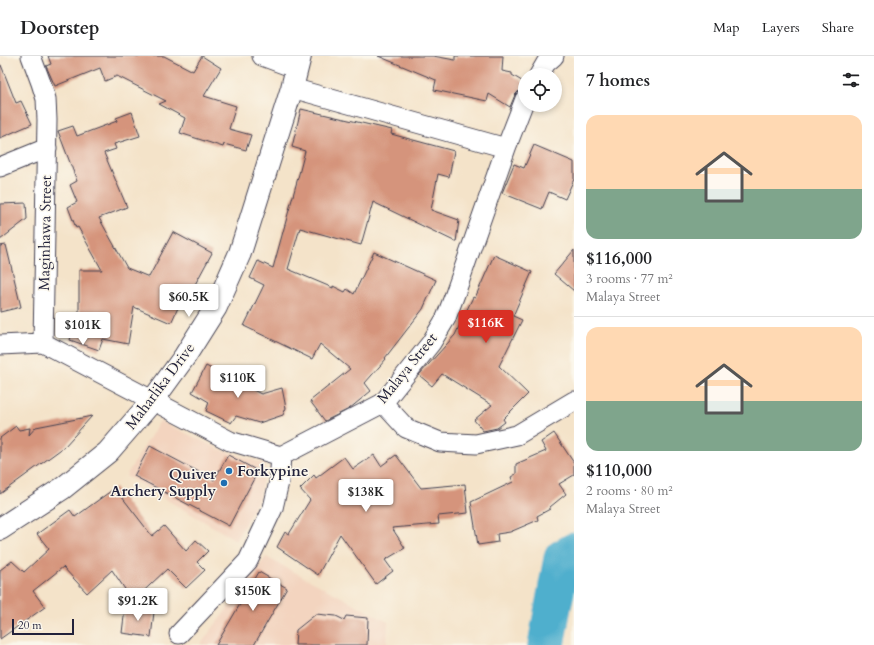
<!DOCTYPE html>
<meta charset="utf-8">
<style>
body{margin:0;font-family:Cardo,serif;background:#f2f2f2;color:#202124;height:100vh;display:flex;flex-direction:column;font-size:15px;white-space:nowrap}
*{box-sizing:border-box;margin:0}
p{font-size:13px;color:#757577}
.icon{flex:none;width:22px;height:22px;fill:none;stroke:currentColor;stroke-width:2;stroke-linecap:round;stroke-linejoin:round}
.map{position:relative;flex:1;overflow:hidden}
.drawer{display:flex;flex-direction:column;background:#fff;width:300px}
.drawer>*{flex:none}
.controls{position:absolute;left:518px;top:12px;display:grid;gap:8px}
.controls a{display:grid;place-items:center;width:44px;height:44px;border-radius:50%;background:#fff;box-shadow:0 2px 6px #0003;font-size:20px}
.scale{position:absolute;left:12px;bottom:10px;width:62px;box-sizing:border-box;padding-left:4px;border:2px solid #22223b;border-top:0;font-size:11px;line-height:14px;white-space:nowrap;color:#22223b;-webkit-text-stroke:3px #fbf7ec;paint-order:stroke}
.price{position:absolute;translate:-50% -34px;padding:0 9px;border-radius:4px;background:#fff;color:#222;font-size:13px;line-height:26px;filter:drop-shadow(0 1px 2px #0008)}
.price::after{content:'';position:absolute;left:50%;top:24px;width:12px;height:9px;margin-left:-6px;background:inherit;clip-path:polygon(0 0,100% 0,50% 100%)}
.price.active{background:#d93025;color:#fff}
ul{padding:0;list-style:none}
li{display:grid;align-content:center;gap:8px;height:212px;padding:0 12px}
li+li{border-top:1px solid #e0e0e0}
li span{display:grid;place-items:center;height:124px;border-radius:12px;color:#555}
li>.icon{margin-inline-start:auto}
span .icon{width:72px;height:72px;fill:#fffc;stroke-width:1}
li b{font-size:17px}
h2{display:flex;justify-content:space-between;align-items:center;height:48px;padding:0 12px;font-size:17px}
header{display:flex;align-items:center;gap:24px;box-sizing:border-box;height:56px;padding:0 20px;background:#fff;border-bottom:1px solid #e0e0e0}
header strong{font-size:19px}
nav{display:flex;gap:22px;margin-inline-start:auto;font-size:14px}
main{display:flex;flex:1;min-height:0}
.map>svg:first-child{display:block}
</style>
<header>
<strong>Doorstep</strong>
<nav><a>Map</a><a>Layers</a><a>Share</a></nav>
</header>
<main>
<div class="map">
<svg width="574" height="589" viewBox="0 0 574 589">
<rect width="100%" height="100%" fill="#fbf7ec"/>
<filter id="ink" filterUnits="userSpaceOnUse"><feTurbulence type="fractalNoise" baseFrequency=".025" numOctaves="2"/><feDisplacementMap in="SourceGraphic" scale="8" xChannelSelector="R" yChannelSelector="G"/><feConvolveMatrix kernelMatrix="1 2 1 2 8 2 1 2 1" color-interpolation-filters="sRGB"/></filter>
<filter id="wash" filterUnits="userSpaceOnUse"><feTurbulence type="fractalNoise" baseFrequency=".012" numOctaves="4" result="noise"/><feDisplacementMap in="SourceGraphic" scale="16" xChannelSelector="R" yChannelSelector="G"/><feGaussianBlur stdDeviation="0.9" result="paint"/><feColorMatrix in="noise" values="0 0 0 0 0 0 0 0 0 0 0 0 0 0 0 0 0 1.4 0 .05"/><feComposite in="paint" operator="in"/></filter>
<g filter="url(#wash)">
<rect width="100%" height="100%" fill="#f4e3c9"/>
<!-- built -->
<path fill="#f3d4bf" d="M 160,365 L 219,393 L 265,408 L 260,440 L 236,484 L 126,420 Z
M 266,501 L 388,566 L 387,589 L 200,589 Z"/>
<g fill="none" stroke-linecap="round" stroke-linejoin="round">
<!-- river -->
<path stroke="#4fafcd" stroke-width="37" d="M 546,589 L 562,502 L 574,495"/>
</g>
<g id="blocks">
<!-- building -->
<path fill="#d5947c" d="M 48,0 L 164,0 L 193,15 L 202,0 L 221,12 L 204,40 L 236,50 L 229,73 L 251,79 L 246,94 L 224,88 L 223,91 L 180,77 L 185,62 L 159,48 L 166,45 L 117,20 L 105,25 L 100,12 L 55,30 L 46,10 L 51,8 Z
M 378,0 L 433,0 L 455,4 L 455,0 L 503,0 L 502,15 L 512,17 L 512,19 L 525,27 L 521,33 L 515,39 L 510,51 L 489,38 L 487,45 L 434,34 L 436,24 Z
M 0,9 L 1,9 L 16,47 L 21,45 L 32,68 L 0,82 Z
M 301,53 L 392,74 L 391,78 L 454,95 L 449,121 L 438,118 L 431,154 L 459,164 L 456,186 L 373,146 L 361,189 L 300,172 L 288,213 L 333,232 L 333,230 L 345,236 L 347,233 L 354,238 L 374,196 L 436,224 L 423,253 L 385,302 L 386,303 L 365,327 L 371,335 L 349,353 L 325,365 L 310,345 L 350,313 L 320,288 L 312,303 L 244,270 L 264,229 L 250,222 L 258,205 L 273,212 L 299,118 L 305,95 L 292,91 Z
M 132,56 L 140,80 L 114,88 L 116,93 L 104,97 L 127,151 L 99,162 L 127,212 L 149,221 L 173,176 L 212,197 L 192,234 L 187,232 L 171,267 L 134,251 L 128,288 L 103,283 L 99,294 L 70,284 L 79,256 L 79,214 L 102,214 L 78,171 L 76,172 L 68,151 L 77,146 L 70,129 L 77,125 L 58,75 L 73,70 L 77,80 L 117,65 L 116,62 Z
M 534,89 L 574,106 L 574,123 L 565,143 L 549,136 L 542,153 L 502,137 L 514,108 L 524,112 Z
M 26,147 L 27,163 L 0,184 L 0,148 Z
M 6,189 L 21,251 L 0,256 L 0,190 Z
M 574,194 L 574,235 L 554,218 Z
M 494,199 L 532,216 L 513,260 L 522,264 L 499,310 L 528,338 L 503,363 L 505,366 L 497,372 L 483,375 L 474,364 L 492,349 L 442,318 L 432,330 L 419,319 L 455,279 L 473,241 L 475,242 Z
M 206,310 L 261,338 L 282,332 L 286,352 L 283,359 L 259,367 L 236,360 L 231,367 L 206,355 L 209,346 L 192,336 Z
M 92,360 L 64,391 L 0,438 L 0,382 L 16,370 L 19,374 L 30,372 L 29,379 L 36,371 Z
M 554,377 L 574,407 L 574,419 L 559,428 L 566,438 L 550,451 L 550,453 L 537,460 L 538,464 L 510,476 L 497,478 L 498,486 L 478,489 L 471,446 L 513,426 L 511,421 L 516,418 L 516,408 L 546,395 L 541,386 Z
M 150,390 L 214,424 L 228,399 L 258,415 L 229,470 L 134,420 Z
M 374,399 L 381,410 L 396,399 L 421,432 L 465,428 L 468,457 L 438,460 L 439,468 L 392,472 L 405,492 L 385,504 L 393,515 L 376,528 L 340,478 L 318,519 L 277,491 L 285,476 L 289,478 L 310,444 L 300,433 L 314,419 L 316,422 L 344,401 L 353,413 Z
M 115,432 L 152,480 L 164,470 L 186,495 L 196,484 L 208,495 L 197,506 L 205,514 L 186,532 L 167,513 L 133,545 L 112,514 L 87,537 L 63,511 L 33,535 L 45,551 L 0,583 L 0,514 L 12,505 L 24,516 L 49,493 L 37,478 L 70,454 L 75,461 Z
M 259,516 L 287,532 L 254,589 L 216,589 Z
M 125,552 L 154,556 L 151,581 L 122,577 Z
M 316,558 L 336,560 L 344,564 L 346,560 L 368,562 L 367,589 L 295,589 L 296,574 Z"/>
</g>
</g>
<g filter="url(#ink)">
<use href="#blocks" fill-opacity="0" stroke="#423f50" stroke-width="1"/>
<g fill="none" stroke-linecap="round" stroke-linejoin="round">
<!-- street casing -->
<g stroke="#423f50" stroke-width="21">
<path id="street" d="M 31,0 L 41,27 L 46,43 L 47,64 L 43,287
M 262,0 L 297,13
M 539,19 L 546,7 L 554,0
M 292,32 L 506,92
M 0,111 L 47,92
M 0,289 L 43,287 L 230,385 L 281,400 L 383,347 L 431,287 L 446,262 L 455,238 L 506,92 L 525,43
M 383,347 L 406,372 L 440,386 L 476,388 L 517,379 L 574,345
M 179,578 L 248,505 L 273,452 L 279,426 L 281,400"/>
</g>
<!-- secondary casing -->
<g stroke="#423f50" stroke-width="24">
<path id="secondary" d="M 0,473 L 63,432 L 108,396 L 153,344 L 185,300 L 216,251 L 240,197 L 292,32 L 300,0"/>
</g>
<!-- street -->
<use href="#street" stroke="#fff" stroke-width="19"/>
<!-- secondary -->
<use href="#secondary" stroke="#fff" stroke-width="22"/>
</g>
</g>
<!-- markers -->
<g fill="#1f6fb2" stroke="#fbf7ec" stroke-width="1.5">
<circle cx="229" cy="415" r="4"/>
<circle cx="224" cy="427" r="4"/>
</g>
<g text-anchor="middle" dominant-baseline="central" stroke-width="3" stroke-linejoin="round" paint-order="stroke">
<!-- street labels -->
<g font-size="15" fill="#22223b" stroke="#fbf7ec">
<text transform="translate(45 177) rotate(-89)">Maginhawa Street</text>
<text transform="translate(407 312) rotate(-51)">Malaya Street</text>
<text transform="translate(160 330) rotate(-53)">Maharlika Drive</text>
</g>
<!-- poi labels -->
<g font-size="15" font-weight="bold" fill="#22223b" stroke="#fbf7ec" text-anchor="start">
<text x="237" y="415">Forkypine</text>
<text x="216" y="418" text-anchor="end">Quiver<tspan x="216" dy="17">Archery Supply</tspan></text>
</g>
</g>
</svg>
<div class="controls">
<a><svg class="icon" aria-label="locate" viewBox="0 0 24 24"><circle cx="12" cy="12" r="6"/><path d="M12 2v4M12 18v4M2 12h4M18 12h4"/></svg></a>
</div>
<div class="scale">20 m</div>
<b class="price" style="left:189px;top:262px">$60.5K</b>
<b class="price active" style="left:486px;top:288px">$116K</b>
<b class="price" style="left:83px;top:290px">$101K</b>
<b class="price" style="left:238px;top:343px">$110K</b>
<b class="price" style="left:366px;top:457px">$138K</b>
<b class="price" style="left:253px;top:556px">$150K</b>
<b class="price" style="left:138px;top:566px">$91.2K</b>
</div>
<section class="drawer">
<h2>7 homes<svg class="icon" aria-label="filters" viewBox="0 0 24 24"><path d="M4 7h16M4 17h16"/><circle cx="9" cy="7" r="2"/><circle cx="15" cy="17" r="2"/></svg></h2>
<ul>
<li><span style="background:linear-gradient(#ffd9b3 60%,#7fa58c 0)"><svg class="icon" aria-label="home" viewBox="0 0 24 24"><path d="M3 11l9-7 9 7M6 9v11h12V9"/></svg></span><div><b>$116,000</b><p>3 rooms · 77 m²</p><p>Malaya Street</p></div></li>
<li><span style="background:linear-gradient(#ffd9b3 60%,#7fa58c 0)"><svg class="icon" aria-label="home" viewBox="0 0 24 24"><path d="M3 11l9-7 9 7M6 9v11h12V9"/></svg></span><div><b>$110,000</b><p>2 rooms · 80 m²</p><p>Malaya Street</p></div></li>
</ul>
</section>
</main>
